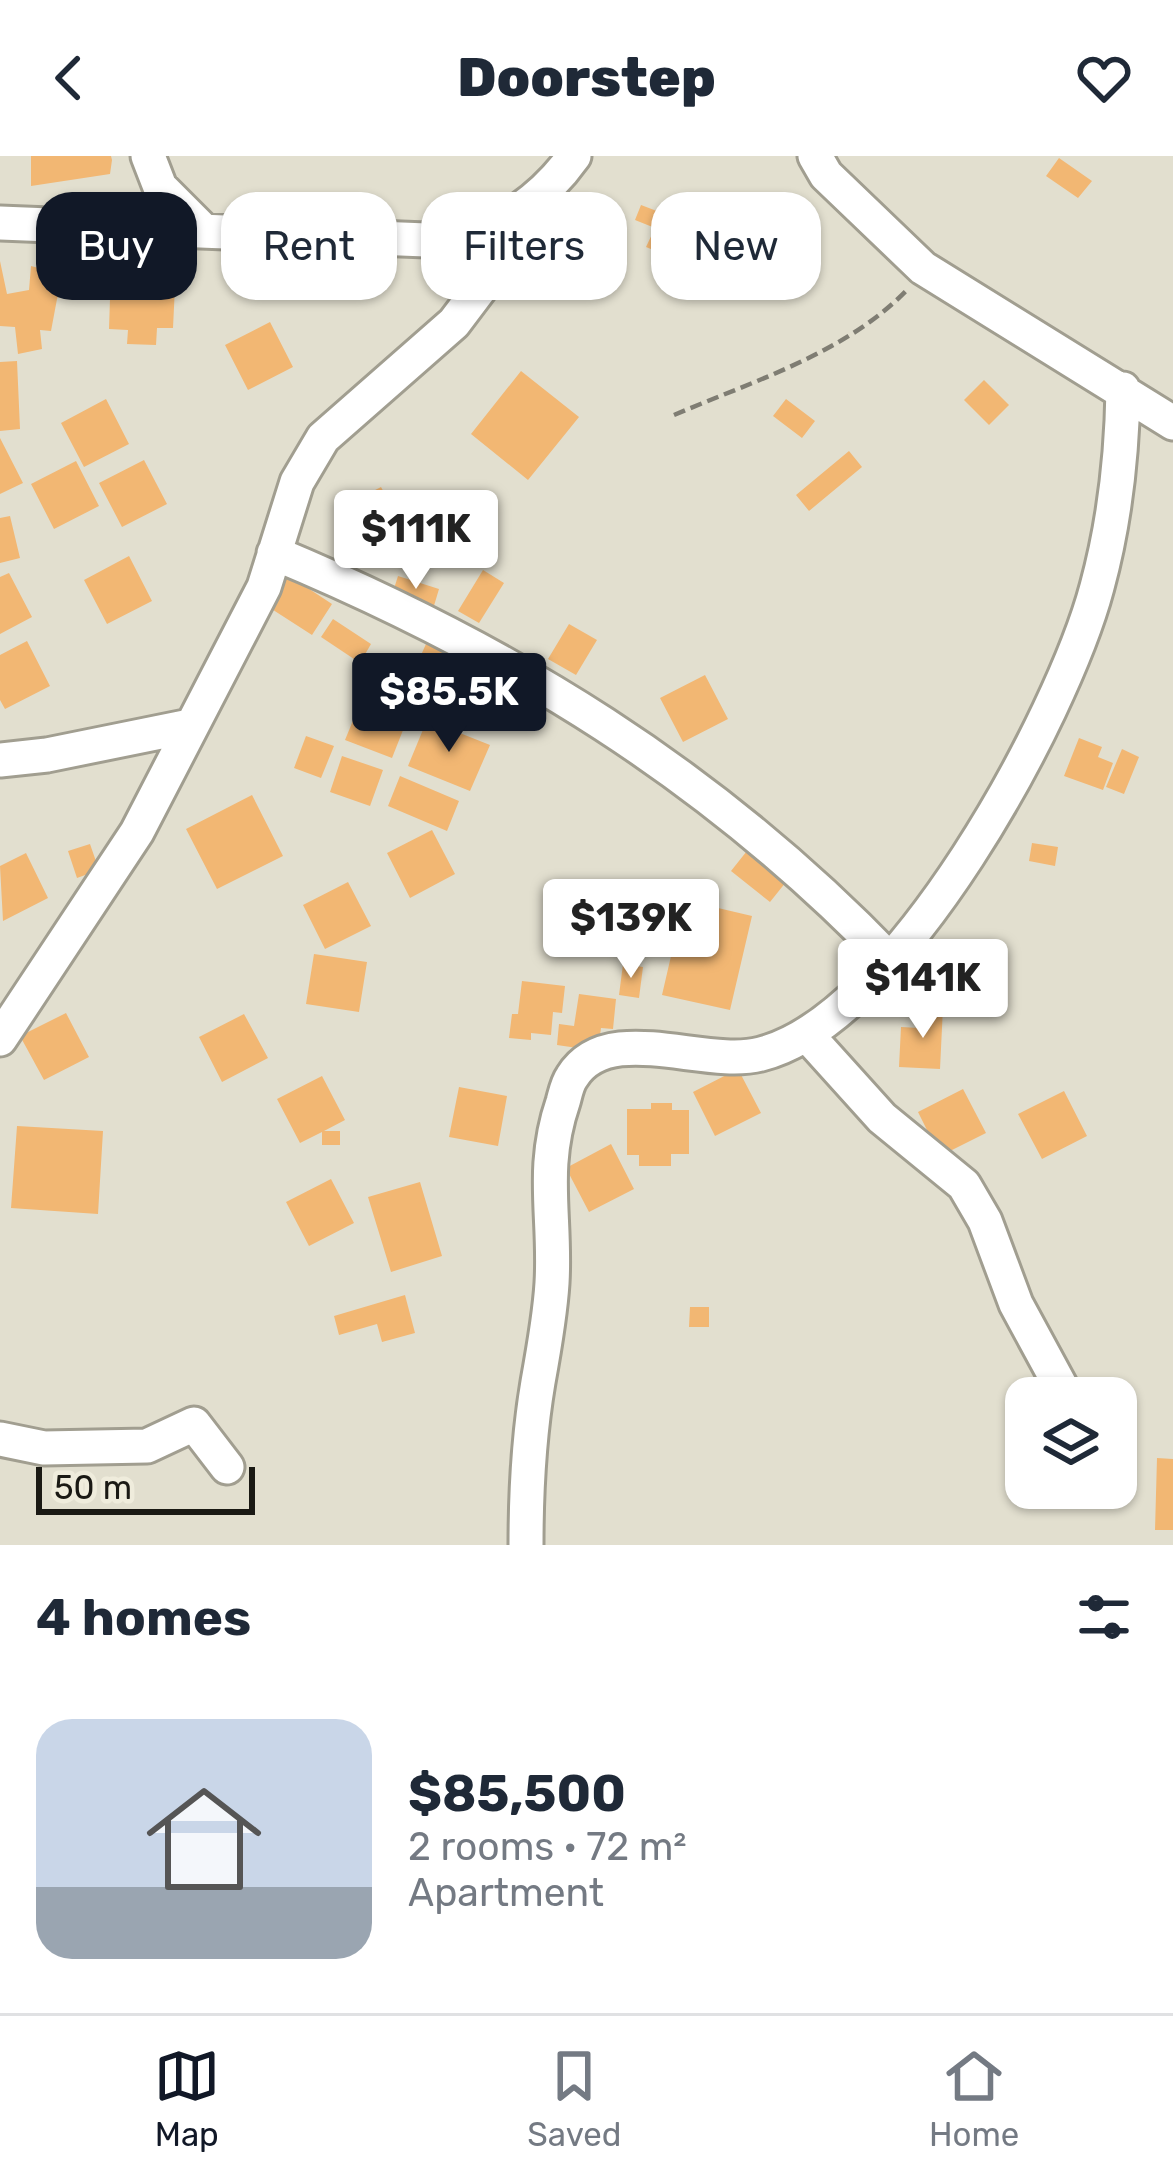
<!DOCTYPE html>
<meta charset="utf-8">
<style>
body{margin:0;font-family:Rubik,sans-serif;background:#f2f2f3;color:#1f2937;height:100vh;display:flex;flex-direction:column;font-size:45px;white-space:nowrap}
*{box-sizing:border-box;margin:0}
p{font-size:39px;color:#747a83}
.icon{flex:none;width:66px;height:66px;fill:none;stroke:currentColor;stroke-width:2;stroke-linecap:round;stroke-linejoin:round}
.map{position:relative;height:1389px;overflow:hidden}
.sheet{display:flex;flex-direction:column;background:#fff;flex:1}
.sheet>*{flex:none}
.hud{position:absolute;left:36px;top:36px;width:1101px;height:108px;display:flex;gap:24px}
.controls{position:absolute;left:1005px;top:1221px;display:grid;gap:24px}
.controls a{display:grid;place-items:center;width:132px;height:132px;border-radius:24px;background:#fff;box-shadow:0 3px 9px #0004;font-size:60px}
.scale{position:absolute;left:36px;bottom:30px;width:219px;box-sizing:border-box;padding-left:12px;border:6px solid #1a1914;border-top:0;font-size:33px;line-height:42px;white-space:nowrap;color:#1a1914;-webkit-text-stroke:9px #efecdc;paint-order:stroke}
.price{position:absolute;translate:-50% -102px;padding:0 27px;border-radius:12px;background:#fff;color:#222;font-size:39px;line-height:78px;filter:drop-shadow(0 3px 6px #0008)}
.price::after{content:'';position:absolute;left:50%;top:72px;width:36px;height:27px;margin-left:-18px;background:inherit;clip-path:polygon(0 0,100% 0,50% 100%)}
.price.on{background:#111827;color:#fff}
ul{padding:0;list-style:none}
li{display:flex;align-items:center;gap:36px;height:300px;padding:0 36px}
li+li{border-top:3px solid #e0e1e3}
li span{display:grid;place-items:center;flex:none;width:336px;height:240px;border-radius:36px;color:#555}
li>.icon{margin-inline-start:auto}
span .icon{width:144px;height:144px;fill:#fffc;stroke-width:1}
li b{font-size:51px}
h2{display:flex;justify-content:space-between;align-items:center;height:144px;padding:0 36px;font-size:51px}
.chip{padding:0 42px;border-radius:36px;background:#fff;box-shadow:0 3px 9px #0004;font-size:42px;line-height:108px}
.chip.on{background:#111827;color:#fff}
header{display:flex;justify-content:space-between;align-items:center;height:156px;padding:0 36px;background:#fff;font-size:54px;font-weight:800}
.tabs{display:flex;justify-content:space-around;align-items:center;height:168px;border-top:3px solid #e0e1e3;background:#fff;font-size:33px;color:#747a83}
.tabs a{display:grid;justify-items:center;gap:6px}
.tabs .on{color:#111827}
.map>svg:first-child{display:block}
</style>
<header><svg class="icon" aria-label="back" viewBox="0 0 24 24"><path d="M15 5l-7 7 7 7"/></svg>Doorstep<svg class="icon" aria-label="heart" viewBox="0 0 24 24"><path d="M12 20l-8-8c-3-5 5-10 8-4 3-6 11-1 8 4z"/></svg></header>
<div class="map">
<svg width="1173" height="1389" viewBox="0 0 1173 1389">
<rect width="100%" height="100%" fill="#e2dfcf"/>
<!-- building -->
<path fill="#f2b773" d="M 31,0 L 111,0 L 112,4 L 110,18 L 31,30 Z
M 1059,2 L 1092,25 L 1078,42 L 1046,20 Z
M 641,49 L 662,57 L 664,51 L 687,61 L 670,101 L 646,91 L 655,72 L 635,64 Z
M 0,105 L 7,138 L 29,134 L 31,110 L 66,119 L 57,143 L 51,175 L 40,174 L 42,193 L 18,198 L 15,171 L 0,170 Z
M 121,107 L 176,109 L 173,172 L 157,172 L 156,189 L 127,188 L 128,174 L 109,173 L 110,143 L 119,144 Z
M 270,166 L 293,211 L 248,234 L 225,189 Z
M 17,205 L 20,273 L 0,275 L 0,206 Z
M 521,215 L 579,261 L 528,324 L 471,278 Z
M 984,224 L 1009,249 L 989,269 L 964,244 Z
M 106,243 L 129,288 L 84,311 L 61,267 Z
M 786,243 L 815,265 L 802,282 L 773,260 Z
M 0,282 L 23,327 L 0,338 Z
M 849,295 L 862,311 L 809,355 L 796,339 Z
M 144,304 L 167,348 L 122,371 L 99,327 Z
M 76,305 L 99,350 L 54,373 L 31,328 Z
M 381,331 L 405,375 L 359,398 L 336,354 Z
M 10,360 L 20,402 L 0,407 L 0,362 Z
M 129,400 L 152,445 L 107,468 L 84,424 Z
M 483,414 L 504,427 L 479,467 L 458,455 Z
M 9,417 L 32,461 L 0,478 L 0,421 Z
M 288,419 L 332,448 L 312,479 L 267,450 Z
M 398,420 L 439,433 L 433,453 L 392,439 Z
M 333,463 L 371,488 L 360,507 L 321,481 Z
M 569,468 L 597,484 L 576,519 L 548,503 Z
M 27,485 L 50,530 L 5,553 L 0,544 L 0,499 Z
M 426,488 L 486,514 L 463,565 L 403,539 Z
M 705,519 L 728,563 L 683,586 L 660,542 Z
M 363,540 L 409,559 L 392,602 L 345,584 Z
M 427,564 L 490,589 L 470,635 L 408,610 Z
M 306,580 L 334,590 L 321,622 L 294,612 Z
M 1079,582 L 1102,591 L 1098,601 L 1113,607 L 1103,634 L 1064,620 Z
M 1122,593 L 1139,601 L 1124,638 L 1106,631 Z
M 342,600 L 383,614 L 370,650 L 330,636 Z
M 400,620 L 459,645 L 447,675 L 388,650 Z
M 252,639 L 283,700 L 217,733 L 186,673 Z
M 432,674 L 455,718 L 410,742 L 387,697 Z
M 762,676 L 802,706 L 770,746 L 731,715 Z
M 1032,687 L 1058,691 L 1055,710 L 1029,705 Z
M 90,688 L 99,714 L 77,722 L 68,695 Z
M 26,697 L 48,742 L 3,765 L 0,710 Z
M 348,726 L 371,770 L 325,793 L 303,749 Z
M 561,738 L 582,745 L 576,764 L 556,758 Z
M 684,744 L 752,760 L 730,854 L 662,839 Z
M 314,798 L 367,806 L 359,856 L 306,848 Z
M 623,808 L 643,811 L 639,842 L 619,839 Z
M 522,825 L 565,830 L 562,857 L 553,856 L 551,879 L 531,877 L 531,884 L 509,882 L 512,858 L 518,858 Z
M 579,838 L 616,843 L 613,873 L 601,872 L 598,895 L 557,889 L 559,868 L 574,870 Z
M 920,850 L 943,851 L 940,913 L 899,911 L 901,871 L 919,872 Z
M 66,857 L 89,901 L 44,924 L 20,880 Z
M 244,858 L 268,902 L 222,926 L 199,881 Z
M 738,913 L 761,957 L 715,980 L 693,936 Z
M 322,920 L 345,964 L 324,975 L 340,975 L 340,989 L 322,989 L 322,976 L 300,987 L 277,943 Z
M 459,931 L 507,940 L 498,990 L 449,981 Z
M 963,933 L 986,977 L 940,1000 L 918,956 Z
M 1064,935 L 1087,980 L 1042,1003 L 1018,958 Z
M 651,947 L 672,947 L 672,954 L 689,954 L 689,998 L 671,998 L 671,1010 L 639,1010 L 639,999 L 627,999 L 627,953 L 651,953 Z
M 17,970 L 103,975 L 98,1058 L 11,1052 Z
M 611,988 L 634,1033 L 589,1056 L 566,1012 Z
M 331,1023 L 354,1067 L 309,1090 L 286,1046 Z
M 420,1026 L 442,1100 L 391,1116 L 368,1041 Z
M 405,1139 L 415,1177 L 382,1186 L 377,1168 L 339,1179 L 334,1160 Z
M 690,1151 L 709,1151 L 709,1171 L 689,1171 Z
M 1157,1302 L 1173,1303 L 1173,1374 L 1155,1374 Z"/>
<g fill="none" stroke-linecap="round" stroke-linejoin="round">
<!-- minor casing -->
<g stroke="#a19e90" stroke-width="39">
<path id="minor" d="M 148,0 L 160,31 L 204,75
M 815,0 L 826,19 L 923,112 L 1173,267
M 0,67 L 451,85 C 500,74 545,41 574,0
M 274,397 C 511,496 712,619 891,805
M 0,604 L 47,599 L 190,570
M 808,880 L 882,962 L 964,1029 L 985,1065 L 1016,1148 L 1067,1242
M 0,883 L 137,676 L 264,431 L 297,326 L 323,282 L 454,167 L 491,118 L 502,93 L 507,64
M 0,1283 L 44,1292 L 147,1290 L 194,1268 L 227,1311
M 526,1389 C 526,1335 529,1279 538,1226 C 544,1193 550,1160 552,1127 C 556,1061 540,1013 563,946 C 565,939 567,928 572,921 C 608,863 704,913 761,898 C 899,863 1062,562 1097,431 C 1115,365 1122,301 1123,233"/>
</g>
<!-- path -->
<path stroke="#7f7d73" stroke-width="4.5" stroke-dasharray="12 6" stroke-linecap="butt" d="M 674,259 C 753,225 844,198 906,135"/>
<!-- minor -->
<use href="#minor" stroke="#fff" stroke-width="33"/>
</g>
</svg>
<div class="controls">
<a><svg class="icon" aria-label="layers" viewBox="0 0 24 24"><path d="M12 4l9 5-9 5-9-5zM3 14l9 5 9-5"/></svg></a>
</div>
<div class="scale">50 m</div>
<b class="price" style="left:416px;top:436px">$111K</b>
<b class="price on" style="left:449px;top:599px">$85.5K</b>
<b class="price" style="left:631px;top:825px">$139K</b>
<b class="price" style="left:923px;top:885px">$141K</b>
<div class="hud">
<a class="chip on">Buy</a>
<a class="chip">Rent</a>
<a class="chip">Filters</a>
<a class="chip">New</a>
</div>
</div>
<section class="sheet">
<h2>4 homes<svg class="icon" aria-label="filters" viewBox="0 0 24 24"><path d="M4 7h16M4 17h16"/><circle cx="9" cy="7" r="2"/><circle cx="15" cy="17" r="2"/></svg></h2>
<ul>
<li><span style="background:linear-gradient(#c9d6e8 70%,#9aa5b1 0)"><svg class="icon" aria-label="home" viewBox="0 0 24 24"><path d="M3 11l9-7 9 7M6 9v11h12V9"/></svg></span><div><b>$85,500</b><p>2 rooms · 72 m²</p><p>Apartment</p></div></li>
</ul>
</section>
<nav class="tabs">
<a class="on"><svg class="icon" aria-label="map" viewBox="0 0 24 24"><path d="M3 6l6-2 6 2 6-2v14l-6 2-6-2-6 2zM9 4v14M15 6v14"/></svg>Map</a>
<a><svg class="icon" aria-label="saved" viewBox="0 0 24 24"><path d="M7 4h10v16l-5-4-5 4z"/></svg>Saved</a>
<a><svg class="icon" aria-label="home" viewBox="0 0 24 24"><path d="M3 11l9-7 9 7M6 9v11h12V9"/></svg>Home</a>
</nav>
